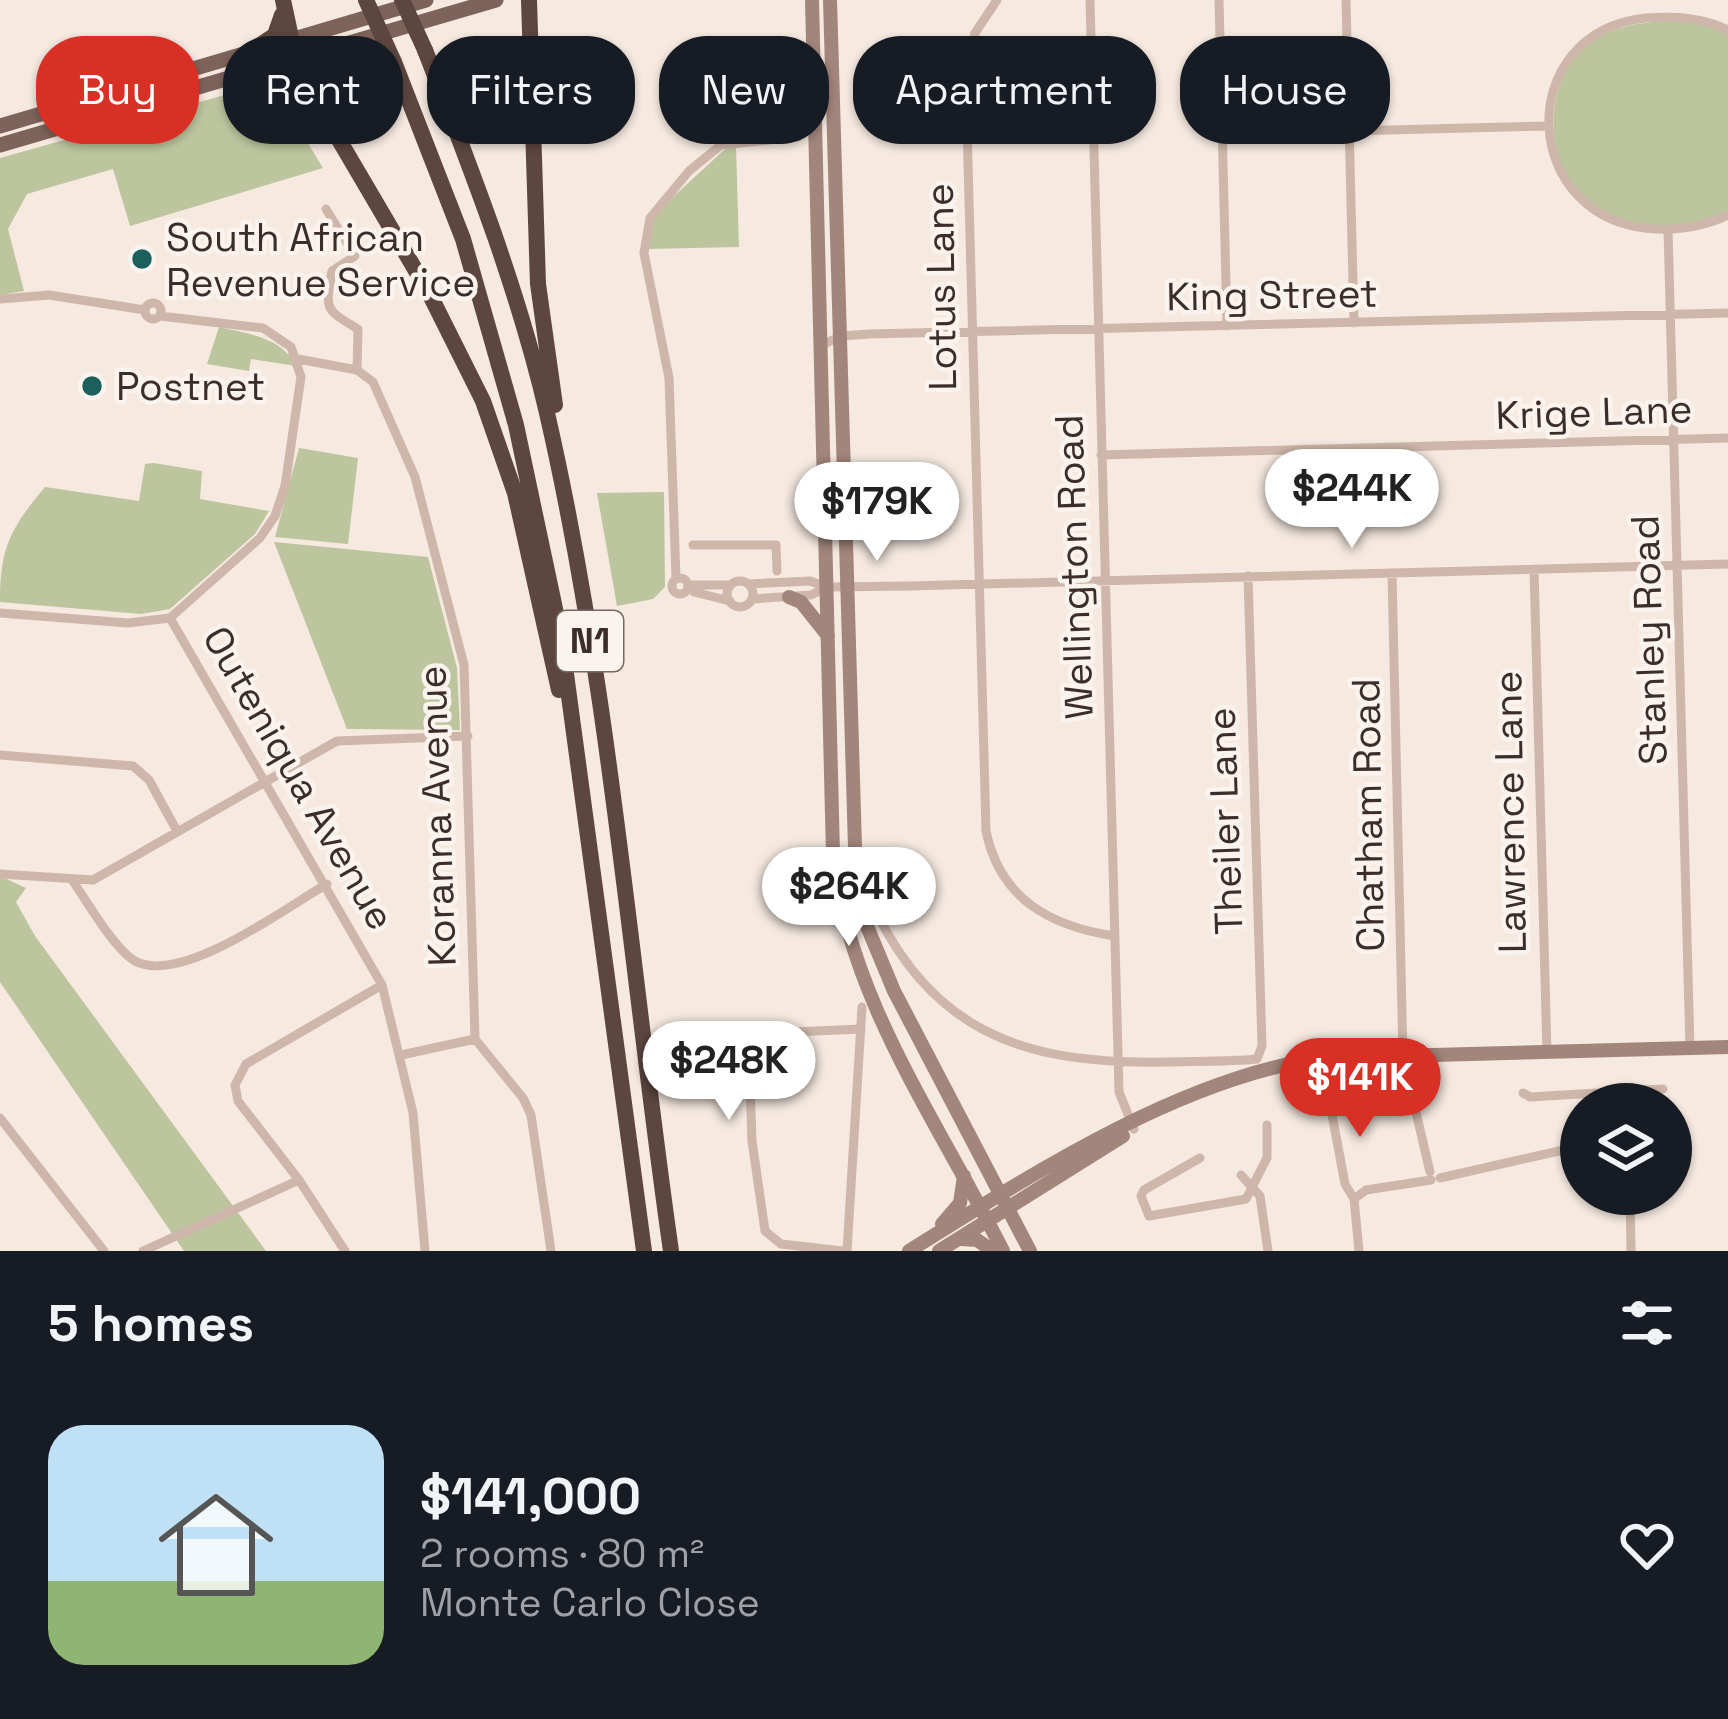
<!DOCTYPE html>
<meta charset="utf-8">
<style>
body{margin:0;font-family:"Space Grotesk",sans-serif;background:#242831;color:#f1f3f6;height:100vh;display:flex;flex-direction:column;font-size:45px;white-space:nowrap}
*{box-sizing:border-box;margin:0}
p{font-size:39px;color:#9ea1a6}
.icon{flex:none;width:66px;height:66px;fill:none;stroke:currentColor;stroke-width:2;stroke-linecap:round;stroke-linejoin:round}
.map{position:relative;height:1251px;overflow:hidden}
.details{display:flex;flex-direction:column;background:#171b24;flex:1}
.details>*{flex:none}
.banner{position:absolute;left:36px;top:36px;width:1656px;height:108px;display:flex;gap:24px}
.buttons{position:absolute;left:1560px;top:1083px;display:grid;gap:24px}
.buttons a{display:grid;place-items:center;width:132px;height:132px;border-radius:50%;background:#171b24;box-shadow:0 3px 9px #0004;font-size:60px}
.price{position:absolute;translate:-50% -102px;padding:0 27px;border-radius:42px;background:#fff;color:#222;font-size:39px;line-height:78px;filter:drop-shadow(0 3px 6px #0008)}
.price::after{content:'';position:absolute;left:50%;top:72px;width:36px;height:27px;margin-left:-18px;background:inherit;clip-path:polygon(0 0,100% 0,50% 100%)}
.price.current{background:#d93025;color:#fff}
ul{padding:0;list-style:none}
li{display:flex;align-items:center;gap:36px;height:300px;padding:0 48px}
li+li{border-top:3px solid #363941}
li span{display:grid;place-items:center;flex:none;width:336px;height:240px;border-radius:36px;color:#555}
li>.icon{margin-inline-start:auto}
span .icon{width:144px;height:144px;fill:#fffc;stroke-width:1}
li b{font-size:51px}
h2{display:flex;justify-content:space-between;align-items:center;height:144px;padding:0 48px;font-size:51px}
.pill{padding:0 42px;border-radius:48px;background:#171b24;box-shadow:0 3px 9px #0004;font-size:42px;line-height:108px}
.pill.current{background:#d93025;color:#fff}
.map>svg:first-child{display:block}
</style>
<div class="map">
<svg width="1728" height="1251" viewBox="0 0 1728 1251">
<rect width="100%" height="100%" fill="#f5e9e0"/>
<!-- green -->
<path fill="#bcc59e" d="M 1693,20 L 1728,32 L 1728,216 C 1695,230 1624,233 1593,211 C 1540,171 1538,66 1602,35 C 1632,21 1661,21 1693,20 Z
M 271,82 L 323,168 L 130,226 L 113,169 L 27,194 L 8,229 L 24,291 L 0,295 L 0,158 Z
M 736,146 L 739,247 L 649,249 L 654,219 L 661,208 L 724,150 Z
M 219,327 C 248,334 282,337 296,366 L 251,359 L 249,371 L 207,364 Z
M 299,448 L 358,458 L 348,544 L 275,537 Z
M 1279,459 L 1324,459 L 1324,481 L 1280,482 Z
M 154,463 L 202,471 L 200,499 L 269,511 L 255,534 L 170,609 L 141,614 L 0,602 C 0,548 10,529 45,487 L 139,501 L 145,464 Z
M 664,492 L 665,587 L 653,599 L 617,606 L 597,493 Z
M 274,542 L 428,557 L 457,668 L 460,730 L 347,729 Z
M 0,876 L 26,888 L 16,902 L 35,936 L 266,1251 L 184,1251 L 0,982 Z"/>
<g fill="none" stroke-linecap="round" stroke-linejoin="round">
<!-- street -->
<path stroke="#ceb7aa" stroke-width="9" d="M 997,0 L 975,33 L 966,88 L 986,831 C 1000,899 1050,926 1114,936
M 1090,0 L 1119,1092 L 1134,1129
M 1219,0 L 1227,326
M 1346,0 L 1354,323
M 1728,30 C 1702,17 1675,16 1646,18 C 1511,32 1519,223 1656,229 C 1681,230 1705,226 1728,215
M 864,90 L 966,88
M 1349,131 L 1548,126
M 326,209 L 355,256 L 332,271 C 325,311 325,309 358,329 L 357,370
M 1668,229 L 1690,1049
M 0,299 L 49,295 L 145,310
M145 311a8 8 0 1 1 16 0a8 8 0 1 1-16 0Z
M 820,346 L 841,336 L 870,334 L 1728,313
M 298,359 L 357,370 L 373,382 L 415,477 L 464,665 L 475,1039 L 523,1098 L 531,1115 L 551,1251
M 1101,455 L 1728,438
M 693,545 L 776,545 L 777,571
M 1534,569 L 1547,1053
M 1392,573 L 1403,1057 L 1430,1172
M672 586a8 8 0 1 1 16 0a8 8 0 1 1-16 0Z
M 676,578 L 669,378 L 644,253 L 650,218 L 689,171 L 721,145 L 798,137 L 812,123
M727 594a13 13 0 1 1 26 0a13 13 0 1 1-26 0Z
M 748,584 L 810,581 L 827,587 L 910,586 L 1728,564
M 688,585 L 730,585
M 694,592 L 730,601
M 752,599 L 811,595 L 827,587
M 0,613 L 128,623 L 170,618 L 260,538 L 275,516 L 285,486 L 301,377 L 291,347 L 263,328 L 160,316
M 170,618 L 382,985 L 413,1113 L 425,1251
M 0,755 L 133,766 L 149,780 L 177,831
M 0,874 L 93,880 L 337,741 L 468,736
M 72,880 C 87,901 114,949 135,961 C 181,986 285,908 327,884
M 868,894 C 927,1032 1024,1065 1165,1062 C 1195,1061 1227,1062 1257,1059 L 1262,1046 L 1248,576
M 401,1055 L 475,1039
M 1523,1093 L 1530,1097 L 1663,1089
M 1330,1104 L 1345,1184 L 1354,1199
M 0,1118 L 104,1251
M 1200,1158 L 1144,1190 L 1141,1196 L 1149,1216 L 1246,1199 L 1267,1158 L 1267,1125
M 1241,1175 L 1260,1196 L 1268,1251
M 1440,1178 L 1581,1146
M 1630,1194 L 1631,1251
M 1354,1199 L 1366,1190 L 1431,1180
M 1354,1199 L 1359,1251
M 143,1251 L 299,1180
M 345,1251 L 299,1180 L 238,1101 L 235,1085 L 246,1064 L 382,985
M 843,1251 L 781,1244 L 765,1231 L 752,1141 L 749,1051 L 756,1039 L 771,1033 L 861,1029
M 847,1251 L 862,1007"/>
<!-- secondary -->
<path stroke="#a2857b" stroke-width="14" d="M 812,0 L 833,855 C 849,1000 939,1123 1003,1251
M 830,0 L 856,881 L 864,919 L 894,991 L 1030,1251
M 789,597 L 801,602 L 828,636
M 942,1224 L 960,1203 L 964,1176
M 961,1239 L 977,1240 L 993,1251
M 909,1251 C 1029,1176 1180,1078 1322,1058 L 1728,1047
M 939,1251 L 1123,1136"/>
<!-- primary -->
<path stroke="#7e635a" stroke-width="15" d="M 0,126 L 426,0
M 0,145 L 496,0"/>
<!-- highway -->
<path stroke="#5d4640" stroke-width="16" d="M 283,0 L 298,70 L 429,293 L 483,401 L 515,493 L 559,690
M 529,0 L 538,284 L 555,405
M 425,50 C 471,169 518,288 547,413 C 610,688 631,972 671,1251
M 250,52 L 275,35 L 282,15
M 394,62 L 463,239 L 516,425 L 561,637 L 644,1251"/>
<!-- highway-bridge -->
<path stroke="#5d4640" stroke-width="16" d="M 366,0 L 394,62
M 402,0 L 425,50"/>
</g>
<!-- markers -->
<g fill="#1c605e" stroke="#fbf3ed" stroke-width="4.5">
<circle cx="142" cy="259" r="12"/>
<circle cx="92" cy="386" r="12"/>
</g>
<g text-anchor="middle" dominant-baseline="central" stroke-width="9" stroke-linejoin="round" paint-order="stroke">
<!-- shield labels -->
<rect fill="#fbf3ed" stroke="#756964" stroke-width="3" x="557" y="611" width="66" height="60" rx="9"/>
<g font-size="36" font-weight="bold" fill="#3b2e2a">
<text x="590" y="641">N1</text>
</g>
<!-- poi labels -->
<g font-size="39" fill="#3b2e2a" stroke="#fbf3ed" text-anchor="start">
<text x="166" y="237">South African<tspan x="166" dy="45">Revenue Service</tspan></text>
<text x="116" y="386">Postnet</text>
</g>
<!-- street labels -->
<g font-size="39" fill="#3b2e2a" stroke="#fbf3ed">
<text transform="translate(941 287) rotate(-91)">Lotus Lane</text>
<text transform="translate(1272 295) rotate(-1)">King Street</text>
<text transform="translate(1594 412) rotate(-2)">Krige Lane</text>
<text transform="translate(1074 567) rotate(-92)">Wellington Road</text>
<text transform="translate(1649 640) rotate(-92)">Stanley Road</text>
<text transform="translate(299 778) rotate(60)">Outeniqua Avenue</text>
<text transform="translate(1510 812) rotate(-91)">Lawrence Lane</text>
<text transform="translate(1368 815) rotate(-91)">Chatham Road</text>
<text transform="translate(437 816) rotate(-92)">Koranna Avenue</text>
<text transform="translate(1225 821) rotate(-92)">Theiler Lane</text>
</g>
</g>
</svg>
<div class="buttons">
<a><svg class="icon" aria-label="layers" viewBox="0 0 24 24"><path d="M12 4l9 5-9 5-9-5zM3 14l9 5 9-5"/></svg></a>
</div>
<b class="price" style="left:1352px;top:551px">$244K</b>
<b class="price" style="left:877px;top:564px">$179K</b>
<b class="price" style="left:849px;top:949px">$264K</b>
<b class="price" style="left:729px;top:1123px">$248K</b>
<b class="price current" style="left:1360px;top:1140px">$141K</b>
<div class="banner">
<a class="pill current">Buy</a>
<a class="pill">Rent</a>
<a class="pill">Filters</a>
<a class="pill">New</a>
<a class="pill">Apartment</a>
<a class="pill">House</a>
</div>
</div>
<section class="details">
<h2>5 homes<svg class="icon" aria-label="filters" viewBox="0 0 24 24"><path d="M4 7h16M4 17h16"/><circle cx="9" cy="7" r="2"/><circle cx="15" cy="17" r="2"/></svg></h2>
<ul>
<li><span style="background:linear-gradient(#bfe0f5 65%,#8fb573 0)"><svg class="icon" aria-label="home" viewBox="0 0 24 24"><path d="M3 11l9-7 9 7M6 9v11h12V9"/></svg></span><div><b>$141,000</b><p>2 rooms · 80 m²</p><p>Monte Carlo Close</p></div><svg class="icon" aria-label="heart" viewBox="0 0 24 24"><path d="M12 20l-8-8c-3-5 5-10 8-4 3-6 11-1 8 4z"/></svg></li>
</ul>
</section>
